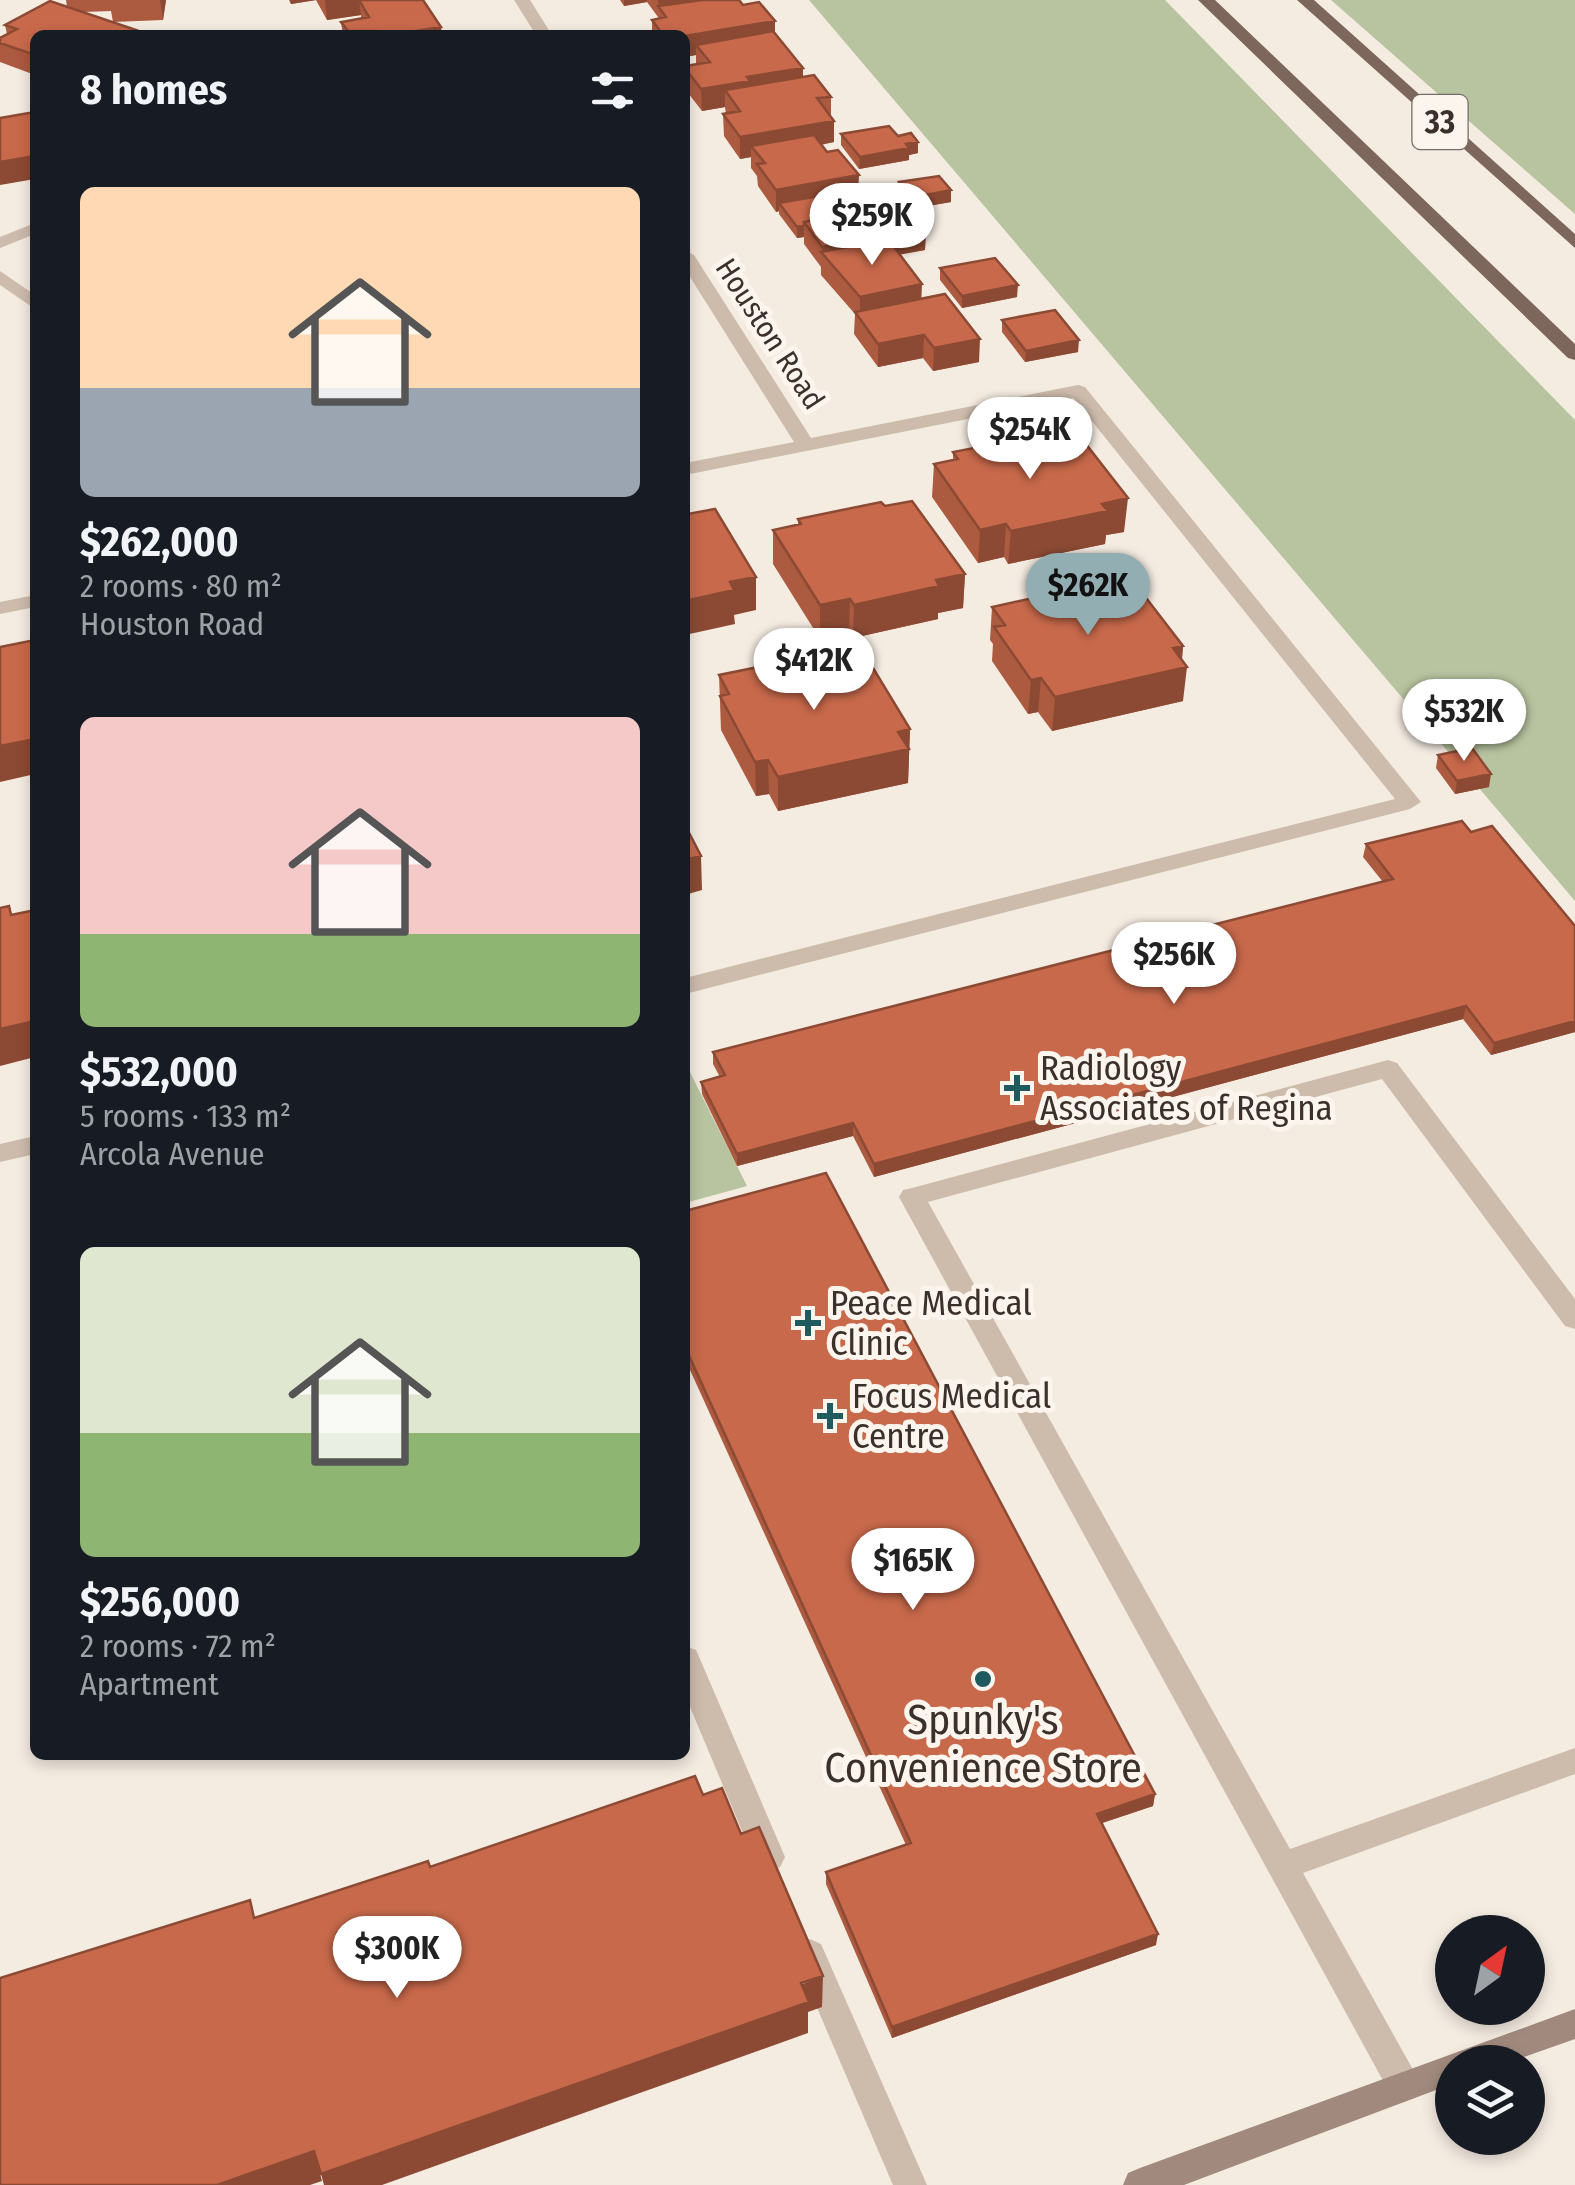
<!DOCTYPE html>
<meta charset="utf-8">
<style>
body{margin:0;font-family:"Fira Sans Condensed",sans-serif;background:#242831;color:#f1f3f6;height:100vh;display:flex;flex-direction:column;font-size:38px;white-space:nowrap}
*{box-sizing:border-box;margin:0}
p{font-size:32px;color:#9ea1a6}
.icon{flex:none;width:55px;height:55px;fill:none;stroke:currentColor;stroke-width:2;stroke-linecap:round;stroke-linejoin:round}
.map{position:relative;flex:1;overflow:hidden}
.sheet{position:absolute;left:30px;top:30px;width:660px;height:1730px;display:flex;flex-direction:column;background:#171b24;border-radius:15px;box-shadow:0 5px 15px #0003}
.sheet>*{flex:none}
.needle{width:65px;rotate:33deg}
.fabs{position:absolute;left:1435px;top:1915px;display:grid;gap:20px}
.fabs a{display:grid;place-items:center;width:110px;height:110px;border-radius:50%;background:#171b24;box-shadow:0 5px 15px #0003;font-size:50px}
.price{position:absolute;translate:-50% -85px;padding:0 22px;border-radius:35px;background:#fff;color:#222;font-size:32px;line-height:65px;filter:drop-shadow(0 2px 5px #0008)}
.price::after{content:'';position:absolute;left:50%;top:60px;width:30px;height:22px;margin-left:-15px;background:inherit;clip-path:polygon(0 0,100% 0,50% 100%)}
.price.on{background:#92aeb2;color:#111}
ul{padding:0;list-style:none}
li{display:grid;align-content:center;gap:20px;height:530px;padding:0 50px}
li span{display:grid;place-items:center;height:310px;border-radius:15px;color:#555}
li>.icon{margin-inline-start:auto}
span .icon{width:180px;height:180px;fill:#fffc;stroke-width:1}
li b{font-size:42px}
h2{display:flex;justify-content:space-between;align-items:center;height:120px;padding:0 50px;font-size:42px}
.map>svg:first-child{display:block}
</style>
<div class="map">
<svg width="1575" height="2185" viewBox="0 0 1575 2185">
<rect width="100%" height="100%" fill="#f4ebe1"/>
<!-- green -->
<path fill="#b8c4a0" d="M 809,0 L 1165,0 L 1575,420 L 1575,901 Z
M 1331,0 L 1575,0 L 1575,214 Z
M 685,1062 L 747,1186 L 685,1203 Z"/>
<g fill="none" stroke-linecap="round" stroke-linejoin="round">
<!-- lane -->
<path fill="#cdbbac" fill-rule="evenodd" d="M 1078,385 L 1085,387 L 1421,802 L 1410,809 L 685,994 L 685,978 L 1395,799 L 1071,395 L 1069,391 Z
M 1388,1060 L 1397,1063 L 1575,1299 L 1575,1329 L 1565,1326 L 1382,1079 L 928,1202 L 1290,1849 L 1575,1748 L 1575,1774 L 1303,1873 L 1416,2075 L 1421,2086 L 1416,2097 L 1404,2102 L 1392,2097 L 899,1197 L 903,1190 L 912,1188 Z
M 35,1136 L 35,1154 L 0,1162 L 0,1144 Z
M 685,1646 L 696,1650 L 700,1659 L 785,1857 L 780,1867 L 769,1871 L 758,1867 L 753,1857 L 685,1695 Z
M 810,1939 L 821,1944 L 927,2185 L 893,2185 L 794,1954 L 799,1944 Z"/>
<!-- street -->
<path fill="#cdbbac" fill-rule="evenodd" d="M 514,0 L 530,0 L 552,35 L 536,35 Z
M 35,223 L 35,234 L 0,248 L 0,237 Z
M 685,250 L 694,255 L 811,438 L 1078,385 L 1087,391 L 1078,397 L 685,475 L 685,463 L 794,442 L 685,269 Z
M 0,271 L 35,295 L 35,309 L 0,285 Z
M 35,595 L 35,607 L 0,614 L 0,602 Z"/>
<!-- secondary -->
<path fill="#a18a7d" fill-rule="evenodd" d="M 1575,2009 L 1575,2039 L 1510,2062 L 1452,2062 L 1452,2084 L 1184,2185 L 1123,2185 L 1128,2173 L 1140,2168 Z"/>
<!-- primary -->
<path fill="#7d675c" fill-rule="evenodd" d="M 1198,0 L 1215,0 L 1575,344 L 1575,360 L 1568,358 Z
M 1297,0 L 1314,0 L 1575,234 L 1575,248 Z"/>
</g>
<!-- wall -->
<path fill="#ac5a40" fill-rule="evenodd" d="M 66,0 L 166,0 L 163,20 L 113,22 L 136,30 L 136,35 L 35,35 L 35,75 L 0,62 L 0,38 L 7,34 L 5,25 L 67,7 ZM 111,11 L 113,22 L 84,12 Z
M 289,0 L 423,0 L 442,35 L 343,35 L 341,22 L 361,18 L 361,15 L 327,20 L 316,0 L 291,4 Z
M 620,0 L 739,0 L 743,5 L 775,21 L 775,34 L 803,68 L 803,77 L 831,97 L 831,116 L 834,142 L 821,145 L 858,197 L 836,201 L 841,209 L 901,198 L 898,194 L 899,182 L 951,190 L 951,202 L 911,209 L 926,228 L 925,250 L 899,254 L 921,299 L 979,362 L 933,371 L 923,358 L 878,367 L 854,334 L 855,314 L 821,275 L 821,267 L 804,244 L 804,237 L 797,238 L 779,214 L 779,211 L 776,212 L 758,186 L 757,176 L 751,168 L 751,157 L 740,159 L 724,136 L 723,114 L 726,114 L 725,107 L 702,111 L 685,89 L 685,66 L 696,64 L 696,55 L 685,57 L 685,35 L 652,35 L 652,20 L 658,18 L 658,17 L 647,2 L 624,6 Z
M 841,134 L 898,136 L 918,153 L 909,155 L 909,160 L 859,169 L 841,145 Z
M 940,268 L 1017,297 L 962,308 L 940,280 Z
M 1002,320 L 1078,352 L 1025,362 L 1002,332 Z
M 953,452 L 1124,532 L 1106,535 L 1105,544 L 1008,564 L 1004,557 L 978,563 L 932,497 L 934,464 L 953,460 Z
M 885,506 L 965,574 L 963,608 L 938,613 L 938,619 L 853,638 L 849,632 L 820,639 L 773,564 L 773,530 L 798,525 L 798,519 Z
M 1133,597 L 1183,646 L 1182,660 L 1183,701 L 1052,731 L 1038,712 L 1028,714 L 992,661 L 993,644 L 990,640 L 992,607 Z
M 858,666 L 910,729 L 908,783 L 778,811 L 769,794 L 756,796 L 721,730 L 719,675 Z
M 1438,755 L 1489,787 L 1455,794 L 1436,768 Z
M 1471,832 L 1575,926 L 1575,1032 L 1491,1055 L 1463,1019 L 874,1177 L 853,1136 L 737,1166 L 702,1094 L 701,1082 L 720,1077 L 713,1064 L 713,1052 L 1383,882 L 1363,857 L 1366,844 Z
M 685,1211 L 1155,1794 L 1153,1806 L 1102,1823 L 1156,1945 L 892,2038 L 826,1884 L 826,1872 L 906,1845 L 685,1359 Z"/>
<!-- shaded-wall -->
<path fill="#8c4a34" d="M 160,0 L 166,0 L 163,20 Z
M 290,0 L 316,0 L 291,4 Z
M 325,0 L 422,0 L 359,0 L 361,15 L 327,20 Z
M 624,0 L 647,0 L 647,2 L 624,6 Z
M 658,0 L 716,0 L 659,7 Z
M 775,21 L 775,42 L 696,45 L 696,55 L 685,57 L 685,36 Z
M 441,27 L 442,35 L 391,35 Z
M 803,68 L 803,89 L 725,90 L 725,107 L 702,111 L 701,89 L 747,77 Z
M 834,121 L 834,142 L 759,155 L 751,146 L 751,157 L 740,159 L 740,137 Z
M 918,142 L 918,153 L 909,155 L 909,160 L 859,169 L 860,157 Z
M 35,156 L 35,179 L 0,185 L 0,162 Z
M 859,175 L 858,197 L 785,210 L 779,203 L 779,211 L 776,212 L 776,190 Z
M 951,190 L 951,202 L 910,209 L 911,198 Z
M 804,225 L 804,237 L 797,238 L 797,227 Z
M 926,228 L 925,250 L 834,267 L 822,254 L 822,247 Z
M 922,284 L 921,307 L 860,320 L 860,297 Z
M 1018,285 L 1017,297 L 962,308 L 962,296 Z
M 924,335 L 923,358 L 878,367 L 878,344 Z
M 980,339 L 979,362 L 933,371 L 934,348 Z
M 1079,340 L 1078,352 L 1025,362 L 1026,351 Z
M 1128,498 L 1124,532 L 1106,535 L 1105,544 L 1008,564 L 1011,531 L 1102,504 Z
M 1006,524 L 1004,557 L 978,563 L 980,530 Z
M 965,574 L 963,608 L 938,613 L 938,619 L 853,638 L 854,605 L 936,580 Z
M 756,577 L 756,610 L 734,615 L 735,624 L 685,635 L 685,601 L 730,582 Z
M 850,599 L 849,632 L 820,639 L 820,605 Z
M 1183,646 L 1181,668 L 1187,667 L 1183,701 L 1052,731 L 1055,697 L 1173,648 Z
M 1041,678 L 1038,712 L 1028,714 L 1031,680 Z
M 910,729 L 908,783 L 778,811 L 778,777 L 898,732 Z
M 35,739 L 35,774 L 0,782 L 0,746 Z
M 768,760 L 769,794 L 756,796 L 755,762 Z
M 1491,774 L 1489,787 L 1455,794 L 1457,781 Z
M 701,856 L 702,890 L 685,895 L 685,860 Z
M 1466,1006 L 1463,1019 L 874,1177 L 874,1164 Z
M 35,1021 L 35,1057 L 0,1066 L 0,1029 Z
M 1575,1021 L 1575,1032 L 1491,1055 L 1494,1043 Z
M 853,1123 L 853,1136 L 737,1166 L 737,1154 Z
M 1155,1794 L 1153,1806 L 1096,1825 L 1097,1814 Z
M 1158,1934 L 1156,1945 L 892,2038 L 892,2027 Z
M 823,1976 L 822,2007 L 808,2012 L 808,2033 L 382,2185 L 324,2185 L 321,2174 Z
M 314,2151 L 322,2181 L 310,2185 L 217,2185 Z"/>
<!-- building -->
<path fill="#c8694b" stroke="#8c4a34" stroke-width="2.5" d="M 359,0 L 423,0 L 441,27 L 391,35 L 380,35 L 377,31 L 348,31 L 341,22 L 369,17 Z
M 702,0 L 739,0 L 743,5 L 759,2 L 775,21 L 685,36 L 663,35 L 652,20 L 666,17 L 658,6 Z
M 50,1 L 136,30 L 126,35 L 35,35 L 35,55 L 0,43 L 0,38 L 17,29 L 5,25 Z
M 773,31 L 803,68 L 747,77 L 750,81 L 701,89 L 685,68 L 685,66 L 710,62 L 696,45 Z
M 814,75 L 831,97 L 817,98 L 834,121 L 740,137 L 723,114 L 740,111 L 725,90 Z
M 35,112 L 35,156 L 0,162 L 0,118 Z
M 889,126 L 898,136 L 911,133 L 918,142 L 906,144 L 909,148 L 860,157 L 841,134 Z
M 814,135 L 827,152 L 838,150 L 859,175 L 776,190 L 757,164 L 765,163 L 751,146 Z
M 939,176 L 951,190 L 911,198 L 899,182 Z
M 830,194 L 841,209 L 834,210 L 834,216 L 804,222 L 804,225 L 797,227 L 779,203 Z
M 902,198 L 926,228 L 822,247 L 804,222 L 838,215 L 834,210 Z
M 888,239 L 922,284 L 860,297 L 821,252 Z
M 995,258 L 1018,285 L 962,296 L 940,268 Z
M 945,294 L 980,339 L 934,348 L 924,335 L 878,344 L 855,312 Z
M 1055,310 L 1079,340 L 1026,351 L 1002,320 Z
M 1047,434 L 1052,440 L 1078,434 L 1128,498 L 1102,504 L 1108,511 L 1011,531 L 1006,524 L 980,530 L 934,464 L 958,459 L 953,452 Z
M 912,501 L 965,574 L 936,580 L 939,586 L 854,605 L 850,599 L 820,605 L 773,530 L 801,524 L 798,519 L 881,502 L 885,506 Z
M 715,509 L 756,577 L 730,582 L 734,590 L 685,601 L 685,510 L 688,514 Z
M 1119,579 L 1133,597 L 1143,594 L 1183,646 L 1173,648 L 1187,667 L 1055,697 L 1041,678 L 1031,680 L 994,627 L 1005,625 L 992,607 Z
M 35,640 L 35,739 L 0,746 L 0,647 Z
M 847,649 L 858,666 L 870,663 L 910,729 L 898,732 L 909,749 L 778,777 L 768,760 L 755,762 L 720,696 L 729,694 L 719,675 Z
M 1472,748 L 1491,774 L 1457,781 L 1438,755 Z
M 1462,821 L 1471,832 L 1492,826 L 1575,926 L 1575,1021 L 1494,1043 L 1466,1006 L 874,1164 L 853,1123 L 737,1154 L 701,1082 L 725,1075 L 713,1052 L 1393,879 L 1366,844 Z
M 685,825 L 701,856 L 685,860 Z
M 9,906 L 11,915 L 35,910 L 35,1021 L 0,1029 L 0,908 Z
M 826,1173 L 1155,1794 L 1097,1814 L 1158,1934 L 892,2027 L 826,1872 L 911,1843 L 685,1347 L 685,1211 Z
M 695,1776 L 703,1795 L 722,1788 L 741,1834 L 759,1827 L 823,1976 L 801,1983 L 809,2002 L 321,2174 L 314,2151 L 217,2185 L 0,2185 L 0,1978 L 250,1900 L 254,1918 L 428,1861 L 430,1867 Z"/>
<!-- markers -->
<g fill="#1f5a5e" stroke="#fbf5ee" stroke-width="4">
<path d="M1012 1073h10v10h10v10h-10v10h-10v-10h-10v-10h10z"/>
<path d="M803 1308h10v10h10v10h-10v10h-10v-10h-10v-10h10z"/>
<path d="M825 1401h10v10h10v10h-10v10h-10v-10h-10v-10h10z"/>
<circle cx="983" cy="1679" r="10"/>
</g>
<g text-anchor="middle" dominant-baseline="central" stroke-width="10" stroke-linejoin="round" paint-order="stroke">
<!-- far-street labels -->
<g font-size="30" fill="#3b302b" stroke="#fbf5ee">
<text transform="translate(770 334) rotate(57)">Houston Road</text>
</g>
<!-- shield labels -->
<rect fill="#fbf5ee" stroke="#756b66" stroke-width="2.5" x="1412.5" y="95" width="55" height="54" rx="8"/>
<g font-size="32" font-weight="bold" fill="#3b302b">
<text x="1440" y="122">33</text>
</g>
<!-- poi labels -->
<g font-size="35" fill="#3b302b" stroke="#fbf5ee" text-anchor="start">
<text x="1040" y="1068">Radiology<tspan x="1040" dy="40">Associates of Regina</tspan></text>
<text x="830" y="1303">Peace Medical<tspan x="830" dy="40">Clinic</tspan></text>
<text x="852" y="1396">Focus Medical<tspan x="852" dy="40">Centre</tspan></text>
</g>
<!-- near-poi labels -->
<g font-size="42" fill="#3b302b" stroke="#fbf5ee">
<text x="983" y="1720">Spunky's<tspan x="983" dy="48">Convenience Store</tspan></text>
</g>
</g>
</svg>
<div class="fabs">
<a><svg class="needle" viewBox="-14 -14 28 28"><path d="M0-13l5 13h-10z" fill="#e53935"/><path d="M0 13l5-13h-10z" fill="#9ea1a6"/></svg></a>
<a><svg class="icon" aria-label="layers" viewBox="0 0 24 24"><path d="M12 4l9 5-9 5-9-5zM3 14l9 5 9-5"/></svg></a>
</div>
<b class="price" style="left:872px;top:268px">$259K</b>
<b class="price" style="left:1030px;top:482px">$254K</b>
<b class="price on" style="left:1088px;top:638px">$262K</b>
<b class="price" style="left:814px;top:713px">$412K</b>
<b class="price" style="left:1464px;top:764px">$532K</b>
<b class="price" style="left:1174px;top:1007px">$256K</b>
<b class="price" style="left:913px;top:1613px">$165K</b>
<b class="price" style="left:397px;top:2001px">$300K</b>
<section class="sheet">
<h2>8 homes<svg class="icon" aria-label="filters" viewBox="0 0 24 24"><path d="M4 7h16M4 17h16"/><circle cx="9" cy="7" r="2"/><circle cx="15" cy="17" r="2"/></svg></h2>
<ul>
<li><span style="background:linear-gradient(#ffd9b3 65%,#9aa5b1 0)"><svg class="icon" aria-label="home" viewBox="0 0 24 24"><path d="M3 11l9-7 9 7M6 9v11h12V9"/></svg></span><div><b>$262,000</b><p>2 rooms · 80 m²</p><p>Houston Road</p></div></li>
<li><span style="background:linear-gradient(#f6c9c9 70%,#8fb573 0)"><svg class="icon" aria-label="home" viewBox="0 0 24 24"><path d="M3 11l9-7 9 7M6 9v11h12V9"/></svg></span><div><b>$532,000</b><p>5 rooms · 133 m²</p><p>Arcola Avenue</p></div></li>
<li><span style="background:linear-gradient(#dfe7d0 60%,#8fb573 0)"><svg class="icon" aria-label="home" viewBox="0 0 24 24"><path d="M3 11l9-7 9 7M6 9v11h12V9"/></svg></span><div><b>$256,000</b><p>2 rooms · 72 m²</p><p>Apartment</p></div></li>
</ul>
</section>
</div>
